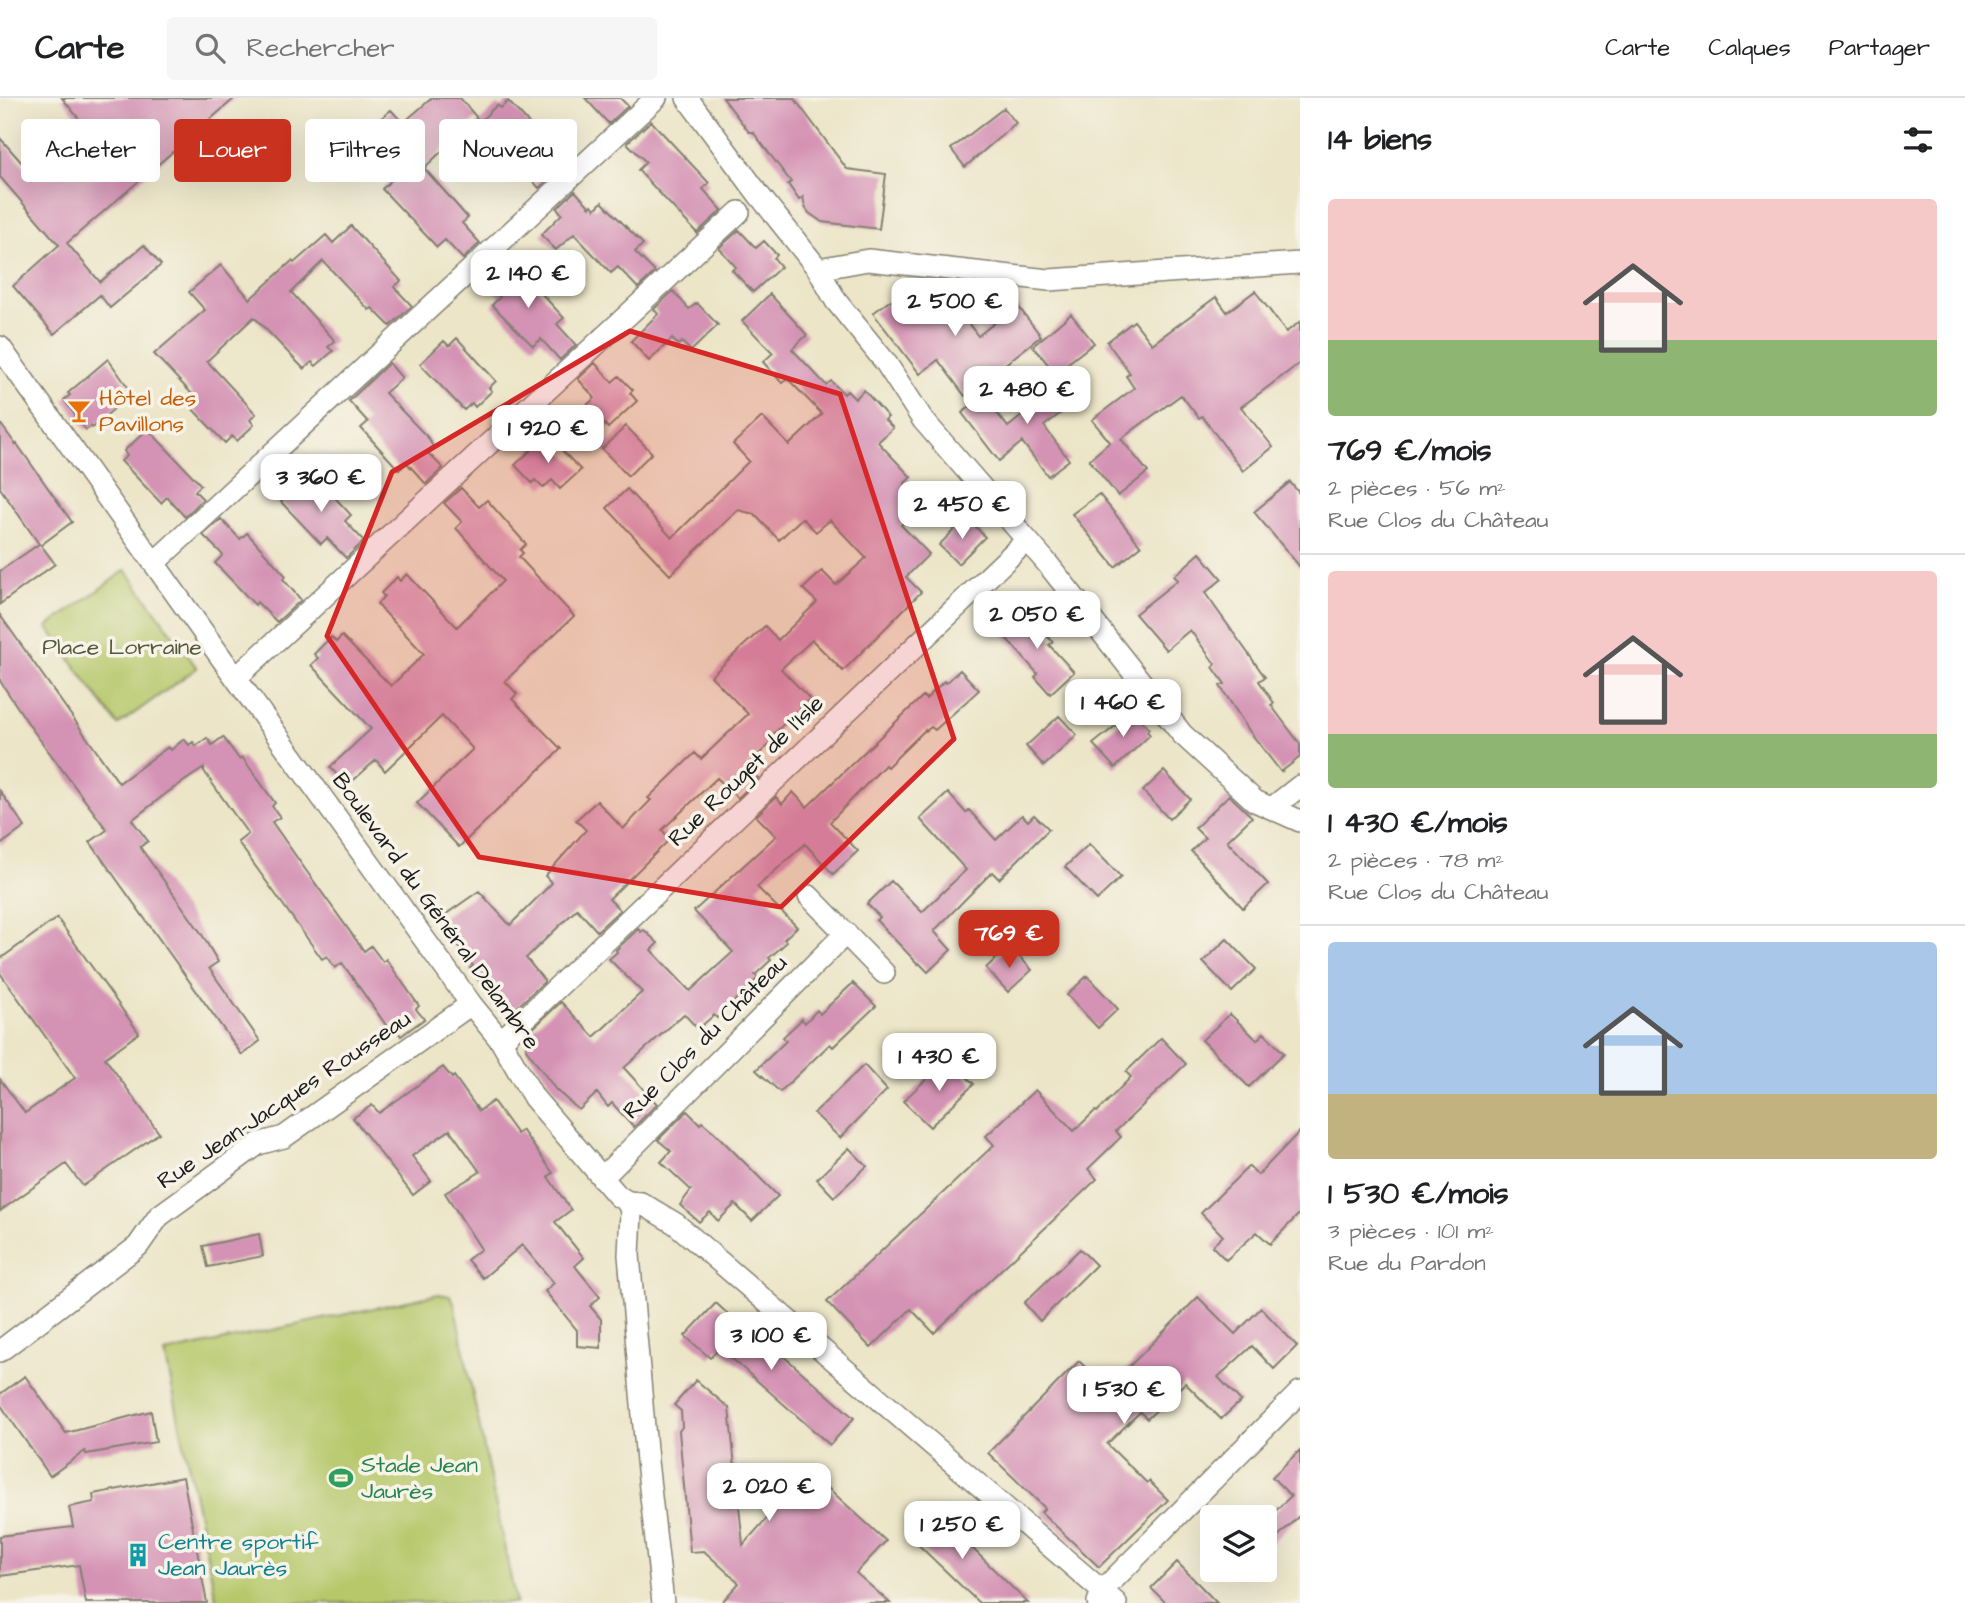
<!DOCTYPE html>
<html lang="fr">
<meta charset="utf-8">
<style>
body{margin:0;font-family:"Architects Daughter",sans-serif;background:#f6f6f6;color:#202124;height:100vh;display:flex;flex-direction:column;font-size:26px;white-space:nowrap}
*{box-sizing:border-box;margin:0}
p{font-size:23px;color:#757577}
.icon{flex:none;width:38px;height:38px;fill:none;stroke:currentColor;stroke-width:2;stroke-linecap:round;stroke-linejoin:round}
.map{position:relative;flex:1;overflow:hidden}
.panel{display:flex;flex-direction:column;background:#fff;width:665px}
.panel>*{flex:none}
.top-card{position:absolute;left:21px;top:21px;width:665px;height:63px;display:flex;gap:14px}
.tools{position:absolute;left:1200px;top:1407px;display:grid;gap:14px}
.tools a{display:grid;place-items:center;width:77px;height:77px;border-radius:7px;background:#fff;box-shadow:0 7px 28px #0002;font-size:35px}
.price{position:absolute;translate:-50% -60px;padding:0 16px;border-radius:14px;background:#fff;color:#222;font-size:23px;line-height:46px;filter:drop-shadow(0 2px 4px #0008)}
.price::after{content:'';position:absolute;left:50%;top:42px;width:21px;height:16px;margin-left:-10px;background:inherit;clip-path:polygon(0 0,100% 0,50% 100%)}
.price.on{background:#c8321e;color:#fff}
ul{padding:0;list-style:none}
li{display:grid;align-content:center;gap:14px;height:371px;padding:0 28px}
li+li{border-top:2px solid #e0e0e0}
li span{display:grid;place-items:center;height:217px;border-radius:7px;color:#555}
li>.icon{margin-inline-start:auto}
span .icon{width:126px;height:126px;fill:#fffc;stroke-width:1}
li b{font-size:30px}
h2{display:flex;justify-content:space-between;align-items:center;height:84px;padding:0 28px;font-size:30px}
.pill{padding:0 24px;border-radius:7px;background:#fff;box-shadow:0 7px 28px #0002;font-size:24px;line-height:63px}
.pill.on{background:#c8321e;color:#fff}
header{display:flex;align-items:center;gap:42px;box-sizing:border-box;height:98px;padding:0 35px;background:#fff;border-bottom:2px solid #e0e0e0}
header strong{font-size:33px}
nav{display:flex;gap:38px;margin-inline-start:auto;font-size:24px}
.search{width:490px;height:63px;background:#f6f6f6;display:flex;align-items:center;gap:18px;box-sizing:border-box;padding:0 24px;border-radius:7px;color:#757577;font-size:26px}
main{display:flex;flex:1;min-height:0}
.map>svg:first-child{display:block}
</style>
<header>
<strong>Carte</strong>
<div class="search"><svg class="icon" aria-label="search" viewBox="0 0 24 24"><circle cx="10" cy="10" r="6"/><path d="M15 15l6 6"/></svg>Rechercher</div>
<nav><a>Carte</a><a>Calques</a><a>Partager</a></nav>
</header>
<main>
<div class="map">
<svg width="1300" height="1505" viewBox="0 0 1300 1505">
<rect width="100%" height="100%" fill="#f7f3e8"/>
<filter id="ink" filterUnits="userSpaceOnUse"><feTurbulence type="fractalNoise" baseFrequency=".0143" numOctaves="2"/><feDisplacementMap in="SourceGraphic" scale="14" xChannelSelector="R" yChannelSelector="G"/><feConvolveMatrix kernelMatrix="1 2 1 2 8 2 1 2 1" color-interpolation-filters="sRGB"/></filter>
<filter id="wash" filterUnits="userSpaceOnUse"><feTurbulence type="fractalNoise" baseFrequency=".00686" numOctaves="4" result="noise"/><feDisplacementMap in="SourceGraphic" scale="28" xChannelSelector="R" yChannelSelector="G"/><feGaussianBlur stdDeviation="1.57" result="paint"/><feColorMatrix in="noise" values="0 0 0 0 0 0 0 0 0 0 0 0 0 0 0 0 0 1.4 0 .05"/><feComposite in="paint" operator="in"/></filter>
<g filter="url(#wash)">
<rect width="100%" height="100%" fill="#ece5c8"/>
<!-- green -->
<path fill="#b6c86b" stroke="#697244" stroke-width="2" d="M 126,472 L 197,570 L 118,627 L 47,529 Z
M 439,1196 L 450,1198 L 454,1205 L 516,1505 L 217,1505 L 165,1255 Z"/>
<g id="blocks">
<!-- building -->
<path fill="#d492b4" d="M 62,0 L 235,0 L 67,145 L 100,184 L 144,147 L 161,167 L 110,210 L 100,197 L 54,236 L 13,188 L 59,147 L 0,79 L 0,40 L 30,74 L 85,28 Z
M 432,0 L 460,0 L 477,20 L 424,70 L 468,120 L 462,125 L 480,145 L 463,161 L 445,142 L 437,149 L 382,91 L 401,73 L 367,32 L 391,12 L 403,25 Z
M 585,0 L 620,0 L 628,8 L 609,26 Z
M 723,0 L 794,0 L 847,71 L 886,76 L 879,131 L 822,124 L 809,115 L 805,109 L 803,99 L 799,102 L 788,86 L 791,84 L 753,34 L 749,34 Z
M 508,3 L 548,46 L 540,53 L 558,73 L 539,90 L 522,70 L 517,75 L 473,30 L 497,7 L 501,10 Z
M 1004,10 L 1016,25 L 965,69 L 951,51 Z
M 651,23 L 709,85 L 703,91 L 722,112 L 697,135 L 638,72 L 646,64 L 627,45 Z
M 575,93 L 590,109 L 592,107 L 595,111 L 602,104 L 643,146 L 635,154 L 655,174 L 638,190 L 618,169 L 611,175 L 574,136 L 556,152 L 541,137 L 562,116 L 557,110 Z
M 351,128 L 401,183 L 394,189 L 412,208 L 390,228 L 372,210 L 369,212 L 323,163 L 291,194 L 335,243 L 328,249 L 333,253 L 316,268 L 312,264 L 304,271 L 254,219 L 207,263 L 256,316 L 250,322 L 254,327 L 237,343 L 232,338 L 225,345 L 186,304 L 193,297 L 154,256 L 205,212 L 189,194 L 221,167 L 250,201 L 292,163 L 294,165 L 326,137 L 333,145 Z
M 739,132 L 756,150 L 764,143 L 777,157 L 774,160 L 781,169 L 753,194 L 732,172 L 736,169 L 719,150 Z
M 498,164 L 510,176 L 517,169 L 564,220 L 557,226 L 576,247 L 560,262 L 541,241 L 533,248 L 492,207 L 500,199 L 481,180 Z
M 938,186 L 978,238 L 1017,207 L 1041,238 L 965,298 L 938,262 L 920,276 L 873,215 L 891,202 L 897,210 L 920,193 L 923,197 Z
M 673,193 L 689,211 L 697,205 L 718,227 L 691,253 L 682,244 L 678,247 L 672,241 L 649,263 L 631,243 L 658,216 L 654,211 Z
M 1255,193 L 1286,234 L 1300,224 L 1300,265 L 1241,309 L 1273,349 L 1243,373 L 1202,318 L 1199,320 L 1181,297 L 1121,341 L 1148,374 L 1118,398 L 1089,362 L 1110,344 L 1092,322 L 1134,290 L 1126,278 L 1130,275 L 1107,244 L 1134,223 L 1152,246 L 1216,199 L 1227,214 Z
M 770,196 L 807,237 L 792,251 L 826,287 L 831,283 L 844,296 L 847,293 L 855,301 L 864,292 L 888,319 L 885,322 L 893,330 L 878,344 L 911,379 L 904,386 L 922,407 L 901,427 L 929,456 L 906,479 L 921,494 L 843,573 L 812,542 L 781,571 L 810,601 L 768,641 L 771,645 L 746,668 L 758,680 L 738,700 L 717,680 L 662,732 L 670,741 L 609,801 L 620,812 L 597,833 L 577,811 L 526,860 L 544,882 L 544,884 L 513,913 L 499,912 L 470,870 L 473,868 L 439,821 L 479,793 L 510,827 L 552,785 L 545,778 L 586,732 L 576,722 L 597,703 L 623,731 L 651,702 L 648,700 L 695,655 L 701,661 L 748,616 L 711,578 L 765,528 L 778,542 L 817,504 L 803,491 L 822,473 L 836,487 L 866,460 L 830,422 L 816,434 L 802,420 L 779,442 L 754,416 L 738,412 L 670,477 L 607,410 L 627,391 L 672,440 L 749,363 L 733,346 L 762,319 L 789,347 L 822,316 L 787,280 L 782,285 L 763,264 L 773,255 L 742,223 Z
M 1071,216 L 1094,245 L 1055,275 L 1033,248 Z
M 457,240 L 496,283 L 489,290 L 492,293 L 475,309 L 472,305 L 464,312 L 420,266 L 444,243 L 449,248 Z
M 108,261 L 132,295 L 92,330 L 91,328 L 86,332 L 64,302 L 70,297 L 68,295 Z
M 389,265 L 402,280 L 385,295 L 431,343 L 430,344 L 433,348 L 427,354 L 443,370 L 426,386 L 407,365 L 399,372 L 361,330 L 368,324 L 349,303 Z
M 595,265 L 612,284 L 619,278 L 633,292 L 630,295 L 637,303 L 608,330 L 587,307 L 595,300 L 578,281 Z
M 1073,277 L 1087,295 L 1044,328 L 1069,362 L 1048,378 L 1022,344 L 999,363 L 962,315 L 983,298 L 1008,329 Z
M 0,325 L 16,347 L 17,346 L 72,424 L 41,447 L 55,466 L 0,506 L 0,473 L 39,446 L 0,390 Z
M 626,328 L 652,355 L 628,378 L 602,351 Z
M 148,331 L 201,387 L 195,393 L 203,401 L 185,419 L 167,399 L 161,405 L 121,363 L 127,358 L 124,353 Z
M 547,337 L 581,372 L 560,391 L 552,382 L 543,390 L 535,382 L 532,385 L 515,367 Z
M 312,375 L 351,417 L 345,423 L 364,443 L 346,460 L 327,440 L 321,446 L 281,404 L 288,397 L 284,393 L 301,377 L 305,381 Z
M 1290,384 L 1300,396 L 1300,469 L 1254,414 Z
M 461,390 L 479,409 L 487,402 L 526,446 L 520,452 L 523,455 L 519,459 L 574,518 L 505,583 L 517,596 L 512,601 L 561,651 L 459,749 L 417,705 L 473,651 L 442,618 L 385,673 L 376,662 L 347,688 L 330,669 L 371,631 L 311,567 L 318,560 L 314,556 L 331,539 L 336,544 L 342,538 L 391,588 L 424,556 L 377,506 L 384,498 L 381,495 L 397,479 L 400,483 L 407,476 L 457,529 L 503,483 L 456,430 L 462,424 L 444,405 Z
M 1099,396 L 1141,448 L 1115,469 L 1072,416 Z
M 967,419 L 985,439 L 958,466 L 939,447 Z
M 221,421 L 240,441 L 247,435 L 286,478 L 283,481 L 301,502 L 277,524 L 257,504 L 255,507 L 215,465 L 223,457 L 203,437 Z
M 1200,455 L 1222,481 L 1205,495 L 1265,579 L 1259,583 L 1274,605 L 1271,607 L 1300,646 L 1300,659 L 1281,674 L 1250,634 L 1220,588 L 1225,586 L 1213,569 L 1215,566 L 1190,532 L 1166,552 L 1135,516 L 1178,482 L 1174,478 Z
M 1022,511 L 1053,544 L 1049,547 L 1074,574 L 1050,596 L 1035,579 L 1038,576 L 999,532 Z
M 0,517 L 119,685 L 168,649 L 171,652 L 184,641 L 189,647 L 193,644 L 196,648 L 207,640 L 212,647 L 223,639 L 239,661 L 242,659 L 275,705 L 272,708 L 280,719 L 272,724 L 305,771 L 364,853 L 371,848 L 383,864 L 386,861 L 419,908 L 416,911 L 424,921 L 401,938 L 392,926 L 388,930 L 342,865 L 335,870 L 327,858 L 322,861 L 238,744 L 248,736 L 212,685 L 204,673 L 204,670 L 168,694 L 132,722 L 148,743 L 140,749 L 201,835 L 218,864 L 209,870 L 260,943 L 242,957 L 90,744 L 107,732 L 32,631 L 0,583 Z
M 960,572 L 979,592 L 935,632 L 931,629 L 926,633 L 925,632 L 887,669 L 885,667 L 830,724 L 858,753 L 833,776 L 805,746 L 757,789 L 797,829 L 784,841 L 787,844 L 769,860 L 771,862 L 755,877 L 758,880 L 717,920 L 714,917 L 698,931 L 684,916 L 624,970 L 657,1006 L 634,1029 L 612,1005 L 608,1009 L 597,995 L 579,1012 L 556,992 L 526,951 L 528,935 L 561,904 L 594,939 L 642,894 L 609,861 L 617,854 L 616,852 L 638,831 L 641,834 L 644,832 L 658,845 L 651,852 L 690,893 L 733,854 L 694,813 L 776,738 L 756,718 L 776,699 L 782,706 L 793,694 L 807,709 L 923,598 L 926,601 L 944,583 L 946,585 Z
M 1134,613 L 1149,631 L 1147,633 L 1150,637 L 1115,670 L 1093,646 Z
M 1059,618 L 1077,637 L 1044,668 L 1026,648 Z
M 1164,673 L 1190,701 L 1169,721 L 1143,693 Z
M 0,693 L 25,729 L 0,747 Z
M 948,695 L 966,715 L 969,712 L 996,742 L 1022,717 L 1028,723 L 1034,717 L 1049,731 L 999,781 L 992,774 L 934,833 L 951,852 L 928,874 L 919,865 L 918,866 L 876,822 L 880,819 L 867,806 L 891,783 L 922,814 L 966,772 L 920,721 Z
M 1229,697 L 1252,719 L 1227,743 L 1268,786 L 1243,810 L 1191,753 L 1205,740 L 1195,730 Z
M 1089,746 L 1121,779 L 1097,802 L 1065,769 Z
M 57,820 L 139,935 L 105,960 L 159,1035 L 83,1088 L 66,1066 L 0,1113 L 0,981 L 25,1015 L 75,980 L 0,875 L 0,861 Z
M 1227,841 L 1256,871 L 1232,894 L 1203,864 Z
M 1006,851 L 1013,859 L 1016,855 L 1032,872 L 1008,894 L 986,870 Z
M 1087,878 L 1118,911 L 1098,930 L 1067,897 Z
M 853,885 L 876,908 L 833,949 L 830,946 L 780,994 L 756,972 L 786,943 L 783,939 L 802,921 L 805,925 L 817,912 L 820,916 Z
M 1230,916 L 1257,942 L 1264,935 L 1284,955 L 1249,989 L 1202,942 Z
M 1161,940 L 1186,966 L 1116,1033 L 1121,1039 L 1088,1071 L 1097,1081 L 934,1235 L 911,1211 L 871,1250 L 827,1204 L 994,1047 L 986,1038 L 1035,992 L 1074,1033 L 1095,1013 L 1097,1014 L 1131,979 L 1126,974 Z
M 948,961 L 974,986 L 930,1029 L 903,1003 Z
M 864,967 L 887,992 L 840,1040 L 814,1015 Z
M 443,969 L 452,980 L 454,978 L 479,1013 L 493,1003 L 517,1036 L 522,1032 L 553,1075 L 548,1079 L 571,1112 L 555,1124 L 584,1160 L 575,1168 L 600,1199 L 590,1208 L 601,1221 L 601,1250 L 577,1248 L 577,1232 L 545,1193 L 554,1185 L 522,1147 L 483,1180 L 467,1162 L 481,1151 L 445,1095 L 480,1074 L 450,1032 L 412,1058 L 431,1083 L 413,1097 L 353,1020 L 372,1007 L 379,1015 Z
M 687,1013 L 700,1026 L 702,1024 L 714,1034 L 778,1098 L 752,1123 L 735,1106 L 718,1123 L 710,1114 L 699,1124 L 680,1107 L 691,1092 L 661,1064 L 671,1053 L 658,1042 Z
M 1300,1033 L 1300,1115 L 1270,1146 L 1257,1134 L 1226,1162 L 1212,1148 L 1223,1138 L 1201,1115 L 1249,1068 L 1258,1077 Z
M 849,1050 L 867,1068 L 834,1099 L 817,1081 Z
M 259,1136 L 263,1158 L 208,1169 L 203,1148 Z
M 1080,1151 L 1096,1167 L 1040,1223 L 1024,1205 Z
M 1198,1199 L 1235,1236 L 1261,1210 L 1297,1248 L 1274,1271 L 1252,1248 L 1218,1279 L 1241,1303 L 1221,1321 L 1185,1285 L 1147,1321 L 1140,1314 L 1107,1346 L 1147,1385 L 1149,1383 L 1168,1402 L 1099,1469 L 1041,1414 L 1045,1410 L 988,1355 L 1079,1263 L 1107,1291 Z
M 716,1205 L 743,1230 L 747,1226 L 854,1320 L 830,1347 L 720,1250 L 710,1260 L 685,1238 Z
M 25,1278 L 66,1335 L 151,1313 L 156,1344 L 86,1356 L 85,1353 L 50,1378 L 0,1306 L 0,1296 Z
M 696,1282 L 729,1310 L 743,1447 L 806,1376 L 825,1392 L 827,1389 L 886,1443 L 856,1475 L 890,1505 L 721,1505 L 739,1485 L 704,1453 L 690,1454 L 679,1333 L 682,1329 L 681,1313 L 674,1307 Z
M 1300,1352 L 1300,1417 L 1265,1451 L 1265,1423 L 1291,1398 L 1272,1379 Z
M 183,1379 L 207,1505 L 86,1505 L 79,1467 L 0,1478 L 0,1438 L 73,1429 L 69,1409 L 94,1404 L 93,1396 Z
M 940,1416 L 972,1446 L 970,1448 L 1028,1505 L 979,1505 L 906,1435 L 923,1417 L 931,1424 Z
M 1177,1464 L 1217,1505 L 1166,1505 L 1151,1490 Z"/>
</g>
</g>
<g filter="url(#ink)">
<use href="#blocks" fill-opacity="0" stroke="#848072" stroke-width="2"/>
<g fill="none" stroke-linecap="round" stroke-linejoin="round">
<!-- street casing -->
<g stroke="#848072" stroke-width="24">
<path id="street" d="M 687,0 L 759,97 L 818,171 L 836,203 L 886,265 L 923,322 L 1047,465 L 1182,636 L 1255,703 L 1300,723
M 818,171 L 868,162 L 1049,182 L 1300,165
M 0,249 L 230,572 L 471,906 L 501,943 L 534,1000 L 618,1098 L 628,1104 L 631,1114 L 629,1157 L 647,1363 L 663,1505
M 154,465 L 656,0
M 236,580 L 739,114
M 1272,710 L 1300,688
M 809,798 L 884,875
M 501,943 L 1027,442
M 602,1080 L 846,835
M 628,1104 L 641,1105 L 676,1126 L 1116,1505
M 0,1253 L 138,1148 L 159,1118 L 258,1046 L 284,1039 L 471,906
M 1098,1504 L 1102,1493 L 1300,1294"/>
</g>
<!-- street -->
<use href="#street" stroke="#fff" stroke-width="21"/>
</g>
</g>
<!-- marked area -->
<path fill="#d62828" fill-opacity="0.2" stroke="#d62828" stroke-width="5" stroke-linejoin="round" d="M 630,233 L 840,296 L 954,641 L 781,809 L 479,759 L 327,538 L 392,374 Z"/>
<!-- icons -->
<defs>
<g id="bar-bare" transform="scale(1.89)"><path d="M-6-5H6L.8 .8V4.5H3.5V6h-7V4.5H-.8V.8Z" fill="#e8710a" stroke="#f7f3e8" stroke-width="2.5" paint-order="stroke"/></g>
<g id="stadium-bare" transform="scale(1.89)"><path d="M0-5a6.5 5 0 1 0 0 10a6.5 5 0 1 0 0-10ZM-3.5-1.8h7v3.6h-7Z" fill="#2e9e5b" stroke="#f7f3e8" stroke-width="2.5" paint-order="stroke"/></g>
<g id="building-bare" transform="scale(1.89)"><path d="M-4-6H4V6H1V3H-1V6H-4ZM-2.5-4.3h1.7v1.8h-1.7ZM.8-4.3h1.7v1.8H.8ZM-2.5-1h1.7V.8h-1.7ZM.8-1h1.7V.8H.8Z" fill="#0f9aa8" stroke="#f7f3e8" stroke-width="2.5" paint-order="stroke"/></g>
</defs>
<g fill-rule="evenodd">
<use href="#bar-bare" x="79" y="313"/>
<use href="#stadium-bare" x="341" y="1380"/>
<use href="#building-bare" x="138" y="1457"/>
</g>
<g text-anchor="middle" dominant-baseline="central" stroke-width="7" stroke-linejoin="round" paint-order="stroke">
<!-- food labels -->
<g font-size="23" fill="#c56008" stroke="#f7f3e8" text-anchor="start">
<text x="99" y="300">Hôtel des<tspan x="99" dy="26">Pavillons</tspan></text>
</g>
<!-- park labels -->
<g font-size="23" fill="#525838" stroke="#f7f3e8">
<text x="122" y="549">Place Lorraine</text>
</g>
<!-- street labels -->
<g font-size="23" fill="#1c1c1c" stroke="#f7f3e8">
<text transform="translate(746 673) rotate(-44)">Rue Rouget de l'Isle</text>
<text transform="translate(436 813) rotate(54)">Boulevard du Général Delambre</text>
<text transform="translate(705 939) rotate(-45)">Rue Clos du Château</text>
<text transform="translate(284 1002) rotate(-34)">Rue Jean-Jacques Rousseau</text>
</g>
<!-- leisure labels -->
<g font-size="23" fill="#27864d" stroke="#f7f3e8" text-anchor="start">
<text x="361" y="1367">Stade Jean<tspan x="361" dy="26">Jaurès</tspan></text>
</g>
<!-- culture labels -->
<g font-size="23" fill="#0d838f" stroke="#f7f3e8" text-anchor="start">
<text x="158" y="1444">Centre sportif<tspan x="158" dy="26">Jean Jaurès</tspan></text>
</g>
</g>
</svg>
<div class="tools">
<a><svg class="icon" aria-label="layers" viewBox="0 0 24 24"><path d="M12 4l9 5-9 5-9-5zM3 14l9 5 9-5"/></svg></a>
</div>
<b class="price" style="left:528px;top:212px">2 140 €</b>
<b class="price" style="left:955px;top:240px">2 500 €</b>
<b class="price" style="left:1027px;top:328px">2 480 €</b>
<b class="price" style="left:548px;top:367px">1 920 €</b>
<b class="price" style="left:321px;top:416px">3 360 €</b>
<b class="price" style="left:962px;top:443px">2 450 €</b>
<b class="price" style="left:1037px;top:553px">2 050 €</b>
<b class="price" style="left:1123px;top:641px">1 460 €</b>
<b class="price on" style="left:1009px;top:872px">769 €</b>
<b class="price" style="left:939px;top:995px">1 430 €</b>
<b class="price" style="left:771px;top:1274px">3 100 €</b>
<b class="price" style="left:1124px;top:1328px">1 530 €</b>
<b class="price" style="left:769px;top:1425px">2 020 €</b>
<b class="price" style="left:962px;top:1463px">1 250 €</b>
<div class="top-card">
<a class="pill">Acheter</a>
<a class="pill on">Louer</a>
<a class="pill">Filtres</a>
<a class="pill">Nouveau</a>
</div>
</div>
<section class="panel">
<h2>14 biens<svg class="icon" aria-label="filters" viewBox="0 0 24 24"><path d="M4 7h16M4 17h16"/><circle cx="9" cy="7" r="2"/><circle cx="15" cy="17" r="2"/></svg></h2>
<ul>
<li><span style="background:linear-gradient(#f6c9c9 65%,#8fb573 0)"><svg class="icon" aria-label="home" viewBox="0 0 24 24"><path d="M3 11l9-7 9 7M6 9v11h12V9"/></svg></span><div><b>769 €/mois</b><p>2 pièces · 56 m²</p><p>Rue Clos du Château</p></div></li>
<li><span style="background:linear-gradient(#f6c9c9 75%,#8fb573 0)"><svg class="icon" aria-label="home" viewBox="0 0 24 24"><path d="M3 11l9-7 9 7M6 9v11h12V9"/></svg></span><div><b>1 430 €/mois</b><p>2 pièces · 78 m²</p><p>Rue Clos du Château</p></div></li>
<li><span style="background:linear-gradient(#a9c7e8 70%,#c2b280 0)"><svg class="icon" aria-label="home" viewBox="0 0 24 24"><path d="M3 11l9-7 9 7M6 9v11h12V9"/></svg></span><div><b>1 530 €/mois</b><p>3 pièces · 101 m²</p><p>Rue du Pardon</p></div></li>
</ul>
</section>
</main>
